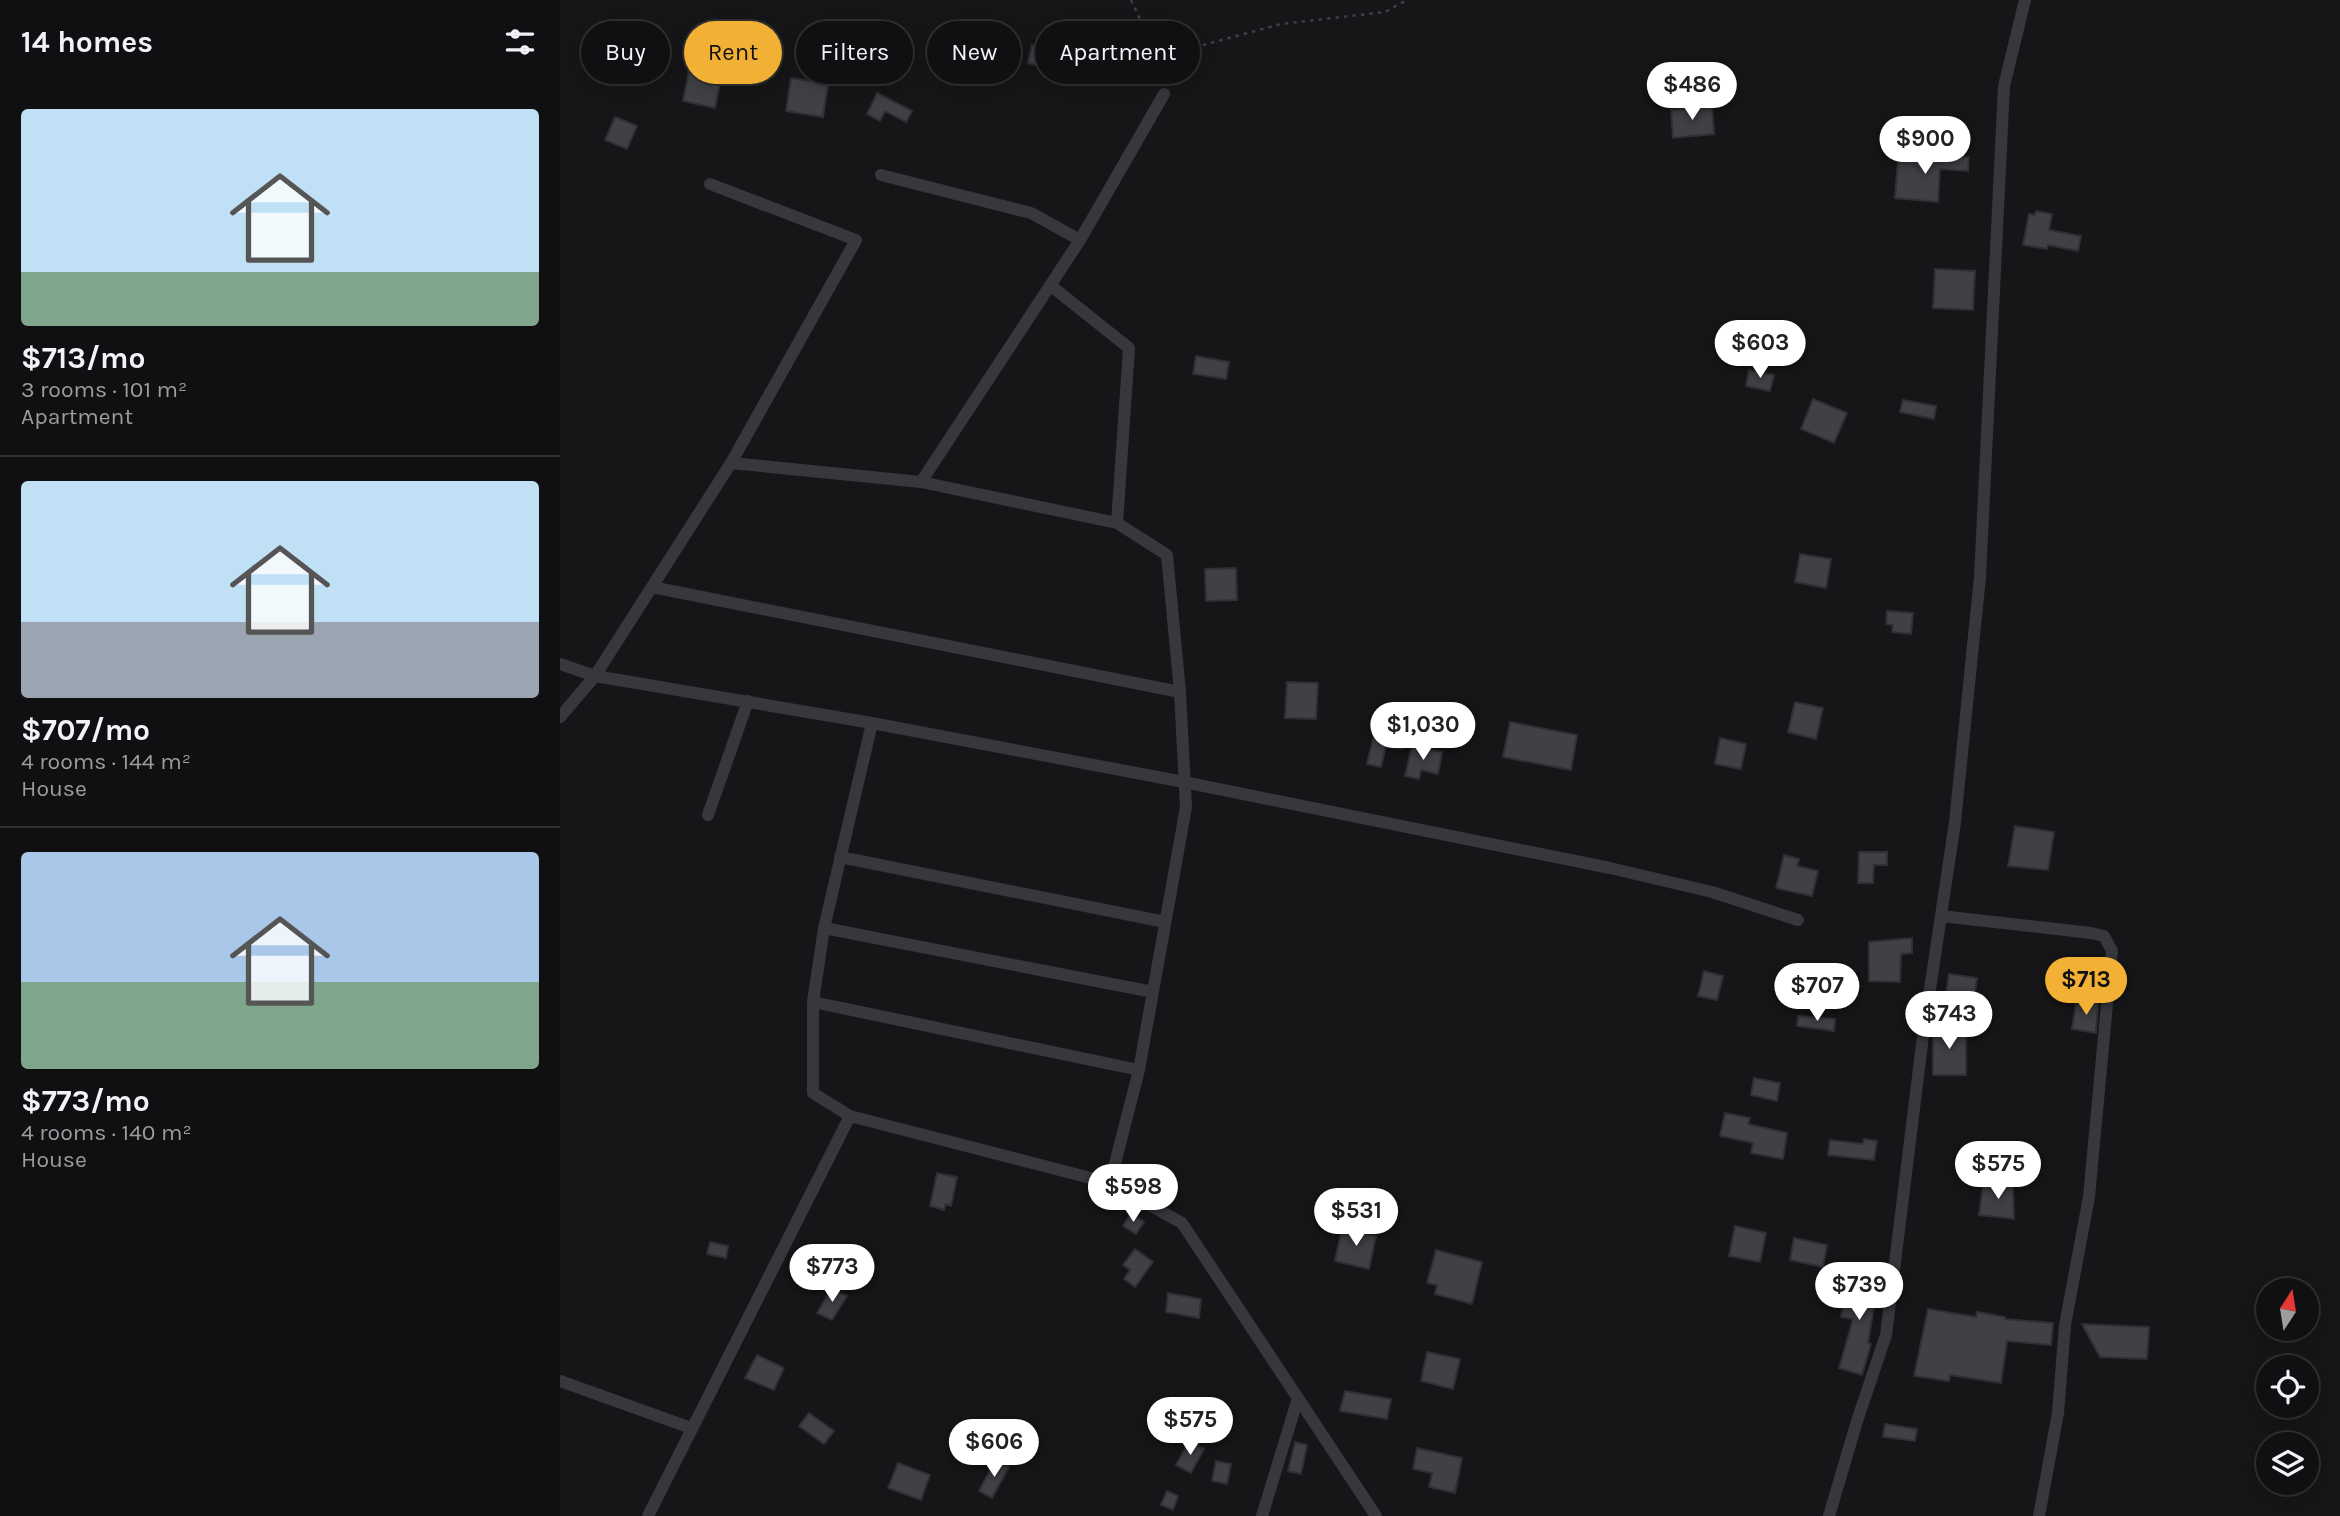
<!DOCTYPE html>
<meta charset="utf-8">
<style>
body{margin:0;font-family:Karla,sans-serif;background:#19191b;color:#f1f3f6;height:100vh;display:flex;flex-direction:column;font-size:26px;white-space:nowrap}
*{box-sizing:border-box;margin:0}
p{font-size:23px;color:#9c9d9f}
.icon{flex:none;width:38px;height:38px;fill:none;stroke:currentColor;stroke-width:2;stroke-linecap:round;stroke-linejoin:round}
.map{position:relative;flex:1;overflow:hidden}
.drawer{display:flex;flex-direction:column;background:#101012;width:560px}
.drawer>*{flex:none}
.hud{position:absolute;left:21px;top:21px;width:665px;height:63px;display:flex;gap:14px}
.needle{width:46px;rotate:12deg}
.buttons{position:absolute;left:1696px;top:1278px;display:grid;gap:14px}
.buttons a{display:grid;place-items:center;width:63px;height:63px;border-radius:50%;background:#101012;box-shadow:0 4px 18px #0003,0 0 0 2px #303032;font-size:35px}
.price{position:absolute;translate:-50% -60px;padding:0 16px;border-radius:24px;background:#fff;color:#222;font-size:23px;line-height:46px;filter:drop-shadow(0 2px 4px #0008)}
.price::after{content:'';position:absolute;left:50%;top:42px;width:21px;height:16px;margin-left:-10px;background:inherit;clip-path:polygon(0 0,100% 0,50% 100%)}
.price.selected{background:#f2b134;color:#111}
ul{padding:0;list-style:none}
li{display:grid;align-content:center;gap:14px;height:371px;padding:0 21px}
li+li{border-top:2px solid #303032}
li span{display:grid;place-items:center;height:217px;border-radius:7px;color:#555}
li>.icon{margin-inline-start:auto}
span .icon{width:126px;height:126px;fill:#fffc;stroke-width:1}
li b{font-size:30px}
h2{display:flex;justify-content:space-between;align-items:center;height:84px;padding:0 21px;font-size:30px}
.tag{padding:0 24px;border-radius:32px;background:#101012;box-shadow:0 4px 18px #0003,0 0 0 2px #303032;font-size:24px;line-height:63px}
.tag.selected{background:#f2b134;color:#111}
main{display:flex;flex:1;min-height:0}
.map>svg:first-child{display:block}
</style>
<main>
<section class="drawer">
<h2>14 homes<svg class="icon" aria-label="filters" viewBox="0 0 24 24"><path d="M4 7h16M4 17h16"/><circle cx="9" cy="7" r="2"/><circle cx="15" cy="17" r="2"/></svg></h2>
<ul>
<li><span style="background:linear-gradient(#bfe0f5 75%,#7fa58c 0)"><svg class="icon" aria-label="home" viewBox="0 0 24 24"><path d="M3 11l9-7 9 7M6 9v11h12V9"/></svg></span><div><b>$713/mo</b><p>3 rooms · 101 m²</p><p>Apartment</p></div></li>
<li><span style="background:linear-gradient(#bfe0f5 65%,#9aa5b1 0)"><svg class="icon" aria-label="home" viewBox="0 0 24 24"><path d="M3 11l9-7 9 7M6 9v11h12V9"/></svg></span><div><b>$707/mo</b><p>4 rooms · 144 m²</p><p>House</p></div></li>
<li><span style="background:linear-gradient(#a9c7e8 60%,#7fa58c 0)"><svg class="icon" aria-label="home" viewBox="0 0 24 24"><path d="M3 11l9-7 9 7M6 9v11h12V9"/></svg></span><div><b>$773/mo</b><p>4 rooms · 140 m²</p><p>House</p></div></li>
</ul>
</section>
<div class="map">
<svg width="1780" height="1516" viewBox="0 0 1780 1516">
<rect width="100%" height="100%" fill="#161618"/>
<!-- building -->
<path fill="#404145" stroke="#303034" stroke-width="2" d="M 472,45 L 504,52 L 500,71 L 468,63 Z
M 130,66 L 162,72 L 155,108 L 123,101 Z
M 231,78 L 268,84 L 263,117 L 226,111 Z
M 317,93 L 352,111 L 346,122 L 325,111 L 320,121 L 307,114 Z
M 1152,106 L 1154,134 L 1113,138 L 1111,110 Z
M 55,117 L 77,126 L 67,149 L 45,140 Z
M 1368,154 L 1409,157 L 1408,171 L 1380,169 L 1378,202 L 1335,198 L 1338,160 L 1367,162 Z
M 1476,211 L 1492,214 L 1489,230 L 1521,236 L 1518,251 L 1488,245 L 1487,249 L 1463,245 L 1469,214 L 1475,215 Z
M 1375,269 L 1415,271 L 1413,310 L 1373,308 Z
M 636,356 L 669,362 L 666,379 L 633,374 Z
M 1189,370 L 1214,375 L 1210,391 L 1186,386 Z
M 1253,399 L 1287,413 L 1274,443 L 1241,429 Z
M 1343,400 L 1376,406 L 1374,419 L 1340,412 Z
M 1240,554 L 1271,559 L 1266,588 L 1235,582 Z
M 676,568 L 677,600 L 646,601 L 645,569 Z
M 1327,611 L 1353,613 L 1351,634 L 1332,632 L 1333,625 L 1326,624 Z
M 727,682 L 758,683 L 756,719 L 725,718 Z
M 1235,702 L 1263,708 L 1256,739 L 1228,732 Z
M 950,722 L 1017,735 L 1011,770 L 943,757 Z
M 815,730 L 845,737 L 842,749 L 826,746 L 821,767 L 807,764 Z
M 1160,738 L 1186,744 L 1181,769 L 1155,764 Z
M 852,746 L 882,752 L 878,774 L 861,770 L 859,779 L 845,776 Z
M 1455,826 L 1494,832 L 1488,870 L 1448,866 Z
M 1299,852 L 1327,852 L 1327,865 L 1314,865 L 1313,883 L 1298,883 Z
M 1224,855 L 1239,859 L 1237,866 L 1258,871 L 1252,896 L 1216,888 Z
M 1352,938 L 1352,953 L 1341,954 L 1340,982 L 1309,981 L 1309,942 Z
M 1144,971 L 1163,976 L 1157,1000 L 1138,996 Z
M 1389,974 L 1417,978 L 1413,1006 L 1385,1001 Z
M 1538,1002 L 1536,1033 L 1512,1029 L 1516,1004 Z
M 1238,1016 L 1275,1019 L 1274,1031 L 1237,1026 Z
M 1373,1028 L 1406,1028 L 1406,1075 L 1373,1075 Z
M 1194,1078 L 1220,1083 L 1217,1101 L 1191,1095 Z
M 1165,1113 L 1190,1118 L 1188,1124 L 1227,1133 L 1223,1159 L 1191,1153 L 1193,1143 L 1160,1136 Z
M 1304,1139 L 1317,1141 L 1314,1160 L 1268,1155 L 1270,1140 L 1303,1144 Z
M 377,1173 L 397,1177 L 391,1206 L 386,1204 L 384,1210 L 370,1206 Z
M 1423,1184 L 1453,1184 L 1454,1219 L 1419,1215 Z
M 571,1213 L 584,1222 L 576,1234 L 563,1226 Z
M 1175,1226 L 1206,1233 L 1200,1262 L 1169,1256 Z
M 782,1228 L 816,1236 L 809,1269 L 775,1261 Z
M 1234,1238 L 1267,1245 L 1263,1267 L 1230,1260 Z
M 150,1242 L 168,1246 L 166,1258 L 147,1254 Z
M 575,1249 L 593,1262 L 575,1287 L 564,1279 L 570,1270 L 563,1265 Z
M 876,1250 L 922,1262 L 912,1304 L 875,1294 L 877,1285 L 867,1283 Z
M 1295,1272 L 1319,1276 L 1308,1343 L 1311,1344 L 1302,1375 L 1279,1368 L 1293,1319 L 1281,1317 L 1285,1294 L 1291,1295 Z
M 271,1289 L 287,1296 L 272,1320 L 257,1313 Z
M 608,1293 L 641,1299 L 639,1318 L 606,1312 Z
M 1368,1309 L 1416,1317 L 1417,1312 L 1445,1317 L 1445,1319 L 1493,1323 L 1491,1345 L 1447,1341 L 1441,1383 L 1390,1375 L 1389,1381 L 1354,1376 Z
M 1522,1324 L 1589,1327 L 1587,1359 L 1540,1357 Z
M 867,1352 L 900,1359 L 893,1389 L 861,1381 Z
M 197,1355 L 224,1368 L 214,1390 L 185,1378 Z
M 785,1391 L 831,1399 L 827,1419 L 780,1411 Z
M 249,1413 L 274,1431 L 264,1444 L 239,1426 Z
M 1325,1424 L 1357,1429 L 1355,1441 L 1323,1437 Z
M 629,1441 L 644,1449 L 631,1473 L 616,1465 Z
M 735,1442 L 747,1445 L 741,1474 L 728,1471 Z
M 857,1448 L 902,1458 L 895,1493 L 869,1487 L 872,1473 L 853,1469 Z
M 435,1460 L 449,1467 L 432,1498 L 419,1491 Z
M 656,1461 L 671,1464 L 667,1484 L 652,1481 Z
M 338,1463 L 370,1475 L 361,1500 L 328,1488 Z
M 607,1491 L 618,1496 L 613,1510 L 601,1505 Z"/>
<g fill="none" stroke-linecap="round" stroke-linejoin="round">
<!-- path -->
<path stroke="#3d3f44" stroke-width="2.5" stroke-dasharray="3.5 5" stroke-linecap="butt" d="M 571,0 L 588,36 L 600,82
M 611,82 L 632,48 L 721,24 L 825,12 L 847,0"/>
<!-- minor -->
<path stroke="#37383d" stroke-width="12" d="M 321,175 L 471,213 L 520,240
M 490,285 L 569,348 L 557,523
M 171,463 L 361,482 L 557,523 L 607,555 L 620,692 L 626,807 L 579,1070 L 550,1183
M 361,482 L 520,240 L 604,94
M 92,587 L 620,692
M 0,664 L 35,676 L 312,723 L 624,782 L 1050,868 L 1152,892 L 1238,920
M 0,717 L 35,676 L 171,463 L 296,240 L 150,184
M 312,723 L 264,928 L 253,1002 L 253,1093 L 290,1116 L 550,1183 L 622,1223 L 816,1516
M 148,815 L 188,701
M 280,857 L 605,922
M 1381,916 L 1531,933 L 1544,936 L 1552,951 L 1529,1197 L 1505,1325 L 1498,1413 L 1479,1516
M 264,928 L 593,992
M 253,1002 L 579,1070
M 0,1381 L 131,1428
M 88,1516 L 290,1116
M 702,1516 L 738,1398
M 1269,1516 L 1297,1421 L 1326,1335 L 1363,1036 L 1395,822 L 1420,577 L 1444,86 L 1465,0"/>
</g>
</svg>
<div class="buttons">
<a><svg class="needle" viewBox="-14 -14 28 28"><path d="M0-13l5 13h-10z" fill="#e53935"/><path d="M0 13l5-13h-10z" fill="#9c9d9f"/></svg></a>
<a><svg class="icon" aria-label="locate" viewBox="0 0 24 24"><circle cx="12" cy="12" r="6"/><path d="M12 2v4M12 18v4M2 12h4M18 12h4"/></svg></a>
<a><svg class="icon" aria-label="layers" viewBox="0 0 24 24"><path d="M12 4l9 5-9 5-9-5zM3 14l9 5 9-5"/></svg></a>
</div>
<b class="price" style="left:1132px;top:122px">$486</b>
<b class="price" style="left:1365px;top:176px">$900</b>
<b class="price" style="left:1200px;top:380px">$603</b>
<b class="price" style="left:863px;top:762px">$1,030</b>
<b class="price selected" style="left:1526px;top:1017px">$713</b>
<b class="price" style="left:1257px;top:1023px">$707</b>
<b class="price" style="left:1389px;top:1051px">$743</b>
<b class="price" style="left:1438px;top:1201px">$575</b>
<b class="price" style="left:573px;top:1224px">$598</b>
<b class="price" style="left:796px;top:1248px">$531</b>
<b class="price" style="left:272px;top:1304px">$773</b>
<b class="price" style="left:1299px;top:1322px">$739</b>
<b class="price" style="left:630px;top:1457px">$575</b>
<b class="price" style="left:434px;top:1479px">$606</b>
<div class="hud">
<a class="tag">Buy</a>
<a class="tag selected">Rent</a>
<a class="tag">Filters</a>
<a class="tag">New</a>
<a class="tag">Apartment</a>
</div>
</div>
</main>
